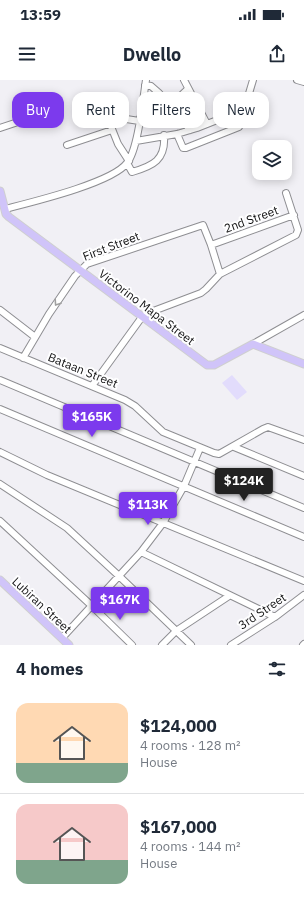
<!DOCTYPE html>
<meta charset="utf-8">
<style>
body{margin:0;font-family:"IBM Plex Sans",sans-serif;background:#f2f2f3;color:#1f2937;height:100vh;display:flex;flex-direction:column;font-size:15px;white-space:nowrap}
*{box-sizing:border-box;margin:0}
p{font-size:13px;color:#747a83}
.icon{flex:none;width:22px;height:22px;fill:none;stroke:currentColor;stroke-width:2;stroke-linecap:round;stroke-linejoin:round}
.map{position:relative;height:565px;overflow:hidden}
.panel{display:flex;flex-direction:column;background:#fff;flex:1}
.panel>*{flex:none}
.banner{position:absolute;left:12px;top:12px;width:280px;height:36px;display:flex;gap:8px}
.buttons{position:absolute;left:252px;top:60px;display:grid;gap:8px}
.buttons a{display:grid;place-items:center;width:40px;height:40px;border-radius:8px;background:#fff;box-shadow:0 2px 10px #0003;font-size:20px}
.price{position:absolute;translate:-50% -34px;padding:0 9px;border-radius:4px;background:#7c3aed;color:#fff;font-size:13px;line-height:26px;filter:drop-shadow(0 1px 2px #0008)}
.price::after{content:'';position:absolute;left:50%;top:24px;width:12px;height:9px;margin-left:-6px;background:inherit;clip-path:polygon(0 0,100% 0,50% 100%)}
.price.on{background:#222;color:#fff}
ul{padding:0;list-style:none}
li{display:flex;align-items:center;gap:12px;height:100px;padding:0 16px}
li+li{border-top:1px solid #e0e1e3}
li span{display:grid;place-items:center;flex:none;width:112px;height:80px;border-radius:12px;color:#555}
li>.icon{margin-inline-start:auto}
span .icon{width:48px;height:48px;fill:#fffc;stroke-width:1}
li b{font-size:17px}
h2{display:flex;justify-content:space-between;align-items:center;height:48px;padding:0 16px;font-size:17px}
.tag{padding:0 14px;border-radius:12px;background:#fff;box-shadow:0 2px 10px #0003;font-size:14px;line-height:36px}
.tag.on{background:#7c3aed;color:#fff}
.status{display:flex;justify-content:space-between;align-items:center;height:28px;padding:0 20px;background:#fff;direction:ltr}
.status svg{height:11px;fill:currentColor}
header{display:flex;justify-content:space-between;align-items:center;height:52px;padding:0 16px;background:#fff;font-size:18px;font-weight:700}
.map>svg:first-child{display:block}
</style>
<div class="status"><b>13:59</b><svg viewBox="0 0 49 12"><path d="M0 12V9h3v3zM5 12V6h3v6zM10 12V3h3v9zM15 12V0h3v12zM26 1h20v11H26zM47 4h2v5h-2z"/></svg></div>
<header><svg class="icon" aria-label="menu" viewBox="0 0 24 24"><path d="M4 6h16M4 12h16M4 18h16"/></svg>Dwello<svg class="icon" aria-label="share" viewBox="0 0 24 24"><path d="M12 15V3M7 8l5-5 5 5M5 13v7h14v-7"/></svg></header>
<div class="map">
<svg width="304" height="565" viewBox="0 0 304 565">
<rect width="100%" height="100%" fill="#f1f0f5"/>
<!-- green -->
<path fill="#e2dcfc" d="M 232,295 L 247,312 L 237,320 L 222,303 Z"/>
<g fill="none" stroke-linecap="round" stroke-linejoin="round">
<!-- minor casing -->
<g stroke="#8e8e92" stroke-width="8">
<path id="minor" d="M 184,0 L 207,44
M 297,0 L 304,2
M 145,5 L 151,6 L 159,13 L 190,50
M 95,22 L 104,29 L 118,64 L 129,81
M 170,26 L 188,9
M 140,38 L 154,41 L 171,28
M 108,40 L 114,37 L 139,41
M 0,48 L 48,32
M 177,54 L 183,68 L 186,68 L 239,47 L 253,0
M 136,61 L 177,54 L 197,48 L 245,29
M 67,65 L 112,50
M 127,83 L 132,92 C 153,86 166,80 164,55
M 5,129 C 32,122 112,103 127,83 C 138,70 143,19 146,0
M 211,165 L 294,135
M 0,230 L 35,257
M 253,264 L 304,235
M 0,268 L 125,320 L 135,326 L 163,352 L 214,373 L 219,374 L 263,349 L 268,347 L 304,360
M 23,278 L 49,234 L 75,196 L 87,184 L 203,145 L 211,165 L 220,194
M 0,300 L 304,428
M 92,306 L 142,237 L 148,233 L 201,213 L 206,209 L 220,194 L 296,155 L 298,150 L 286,113
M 0,329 L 304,457
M 234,367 L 304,396
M 0,372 L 47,395 L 304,501
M 0,404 L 67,448 L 119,496 L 191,565
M 0,441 L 92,526 L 132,565
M 141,472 L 275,537
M 62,558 L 141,472 L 163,443 L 184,406 L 200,368
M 162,565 L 176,551 L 229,516
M 231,565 L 275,537 L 304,515
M 303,565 L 304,564"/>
</g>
<!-- major casing -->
<g stroke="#cfcfd0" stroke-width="9">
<path id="major" d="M 0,111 L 6,134 L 9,137 L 207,285 L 214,285 L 253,264 L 304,284
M 0,500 L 69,565"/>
</g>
<!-- minor -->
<use href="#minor" stroke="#fff" stroke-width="6"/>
<!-- major -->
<use href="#major" stroke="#d0c4f9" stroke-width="7"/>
</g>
<!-- one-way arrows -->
<defs><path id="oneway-chevron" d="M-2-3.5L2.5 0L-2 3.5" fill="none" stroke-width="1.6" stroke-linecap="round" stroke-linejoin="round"/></defs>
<use stroke="#a0a0a0" href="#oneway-chevron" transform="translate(57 223) rotate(124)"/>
<g text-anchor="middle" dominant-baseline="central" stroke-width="4" stroke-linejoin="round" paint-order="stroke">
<!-- street labels -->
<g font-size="12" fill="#111112" stroke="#fefeff">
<text transform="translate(251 139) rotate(-20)">2nd Street</text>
<text transform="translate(111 166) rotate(-21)">First Street</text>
<text transform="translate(147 227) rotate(37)">Victorino Mapa Street</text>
<text transform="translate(83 290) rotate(22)">Bataan Street</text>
<text transform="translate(42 525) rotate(43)">Lubiran Street</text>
<text transform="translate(262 531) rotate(-34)">3rd Street</text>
</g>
</g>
</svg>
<div class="buttons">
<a><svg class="icon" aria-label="layers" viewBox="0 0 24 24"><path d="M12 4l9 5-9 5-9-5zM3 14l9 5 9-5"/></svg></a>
</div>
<b class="price" style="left:92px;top:358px">$165K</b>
<b class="price on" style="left:244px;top:422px">$124K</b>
<b class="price" style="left:148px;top:446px">$113K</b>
<b class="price" style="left:120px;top:541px">$167K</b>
<div class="banner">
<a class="tag on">Buy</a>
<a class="tag">Rent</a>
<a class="tag">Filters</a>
<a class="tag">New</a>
</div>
</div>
<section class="panel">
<h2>4 homes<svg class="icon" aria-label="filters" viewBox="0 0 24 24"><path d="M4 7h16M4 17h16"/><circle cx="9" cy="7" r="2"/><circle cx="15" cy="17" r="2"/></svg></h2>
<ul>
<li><span style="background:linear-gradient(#ffd9b3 75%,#7fa58c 0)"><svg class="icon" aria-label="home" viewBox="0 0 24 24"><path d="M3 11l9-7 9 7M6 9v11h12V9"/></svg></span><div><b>$124,000</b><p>4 rooms · 128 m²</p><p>House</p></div></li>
<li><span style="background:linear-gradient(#f6c9c9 70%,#7fa58c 0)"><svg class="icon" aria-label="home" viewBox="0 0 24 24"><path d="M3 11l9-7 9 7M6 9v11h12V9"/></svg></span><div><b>$167,000</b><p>4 rooms · 144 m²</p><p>House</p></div></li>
</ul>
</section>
